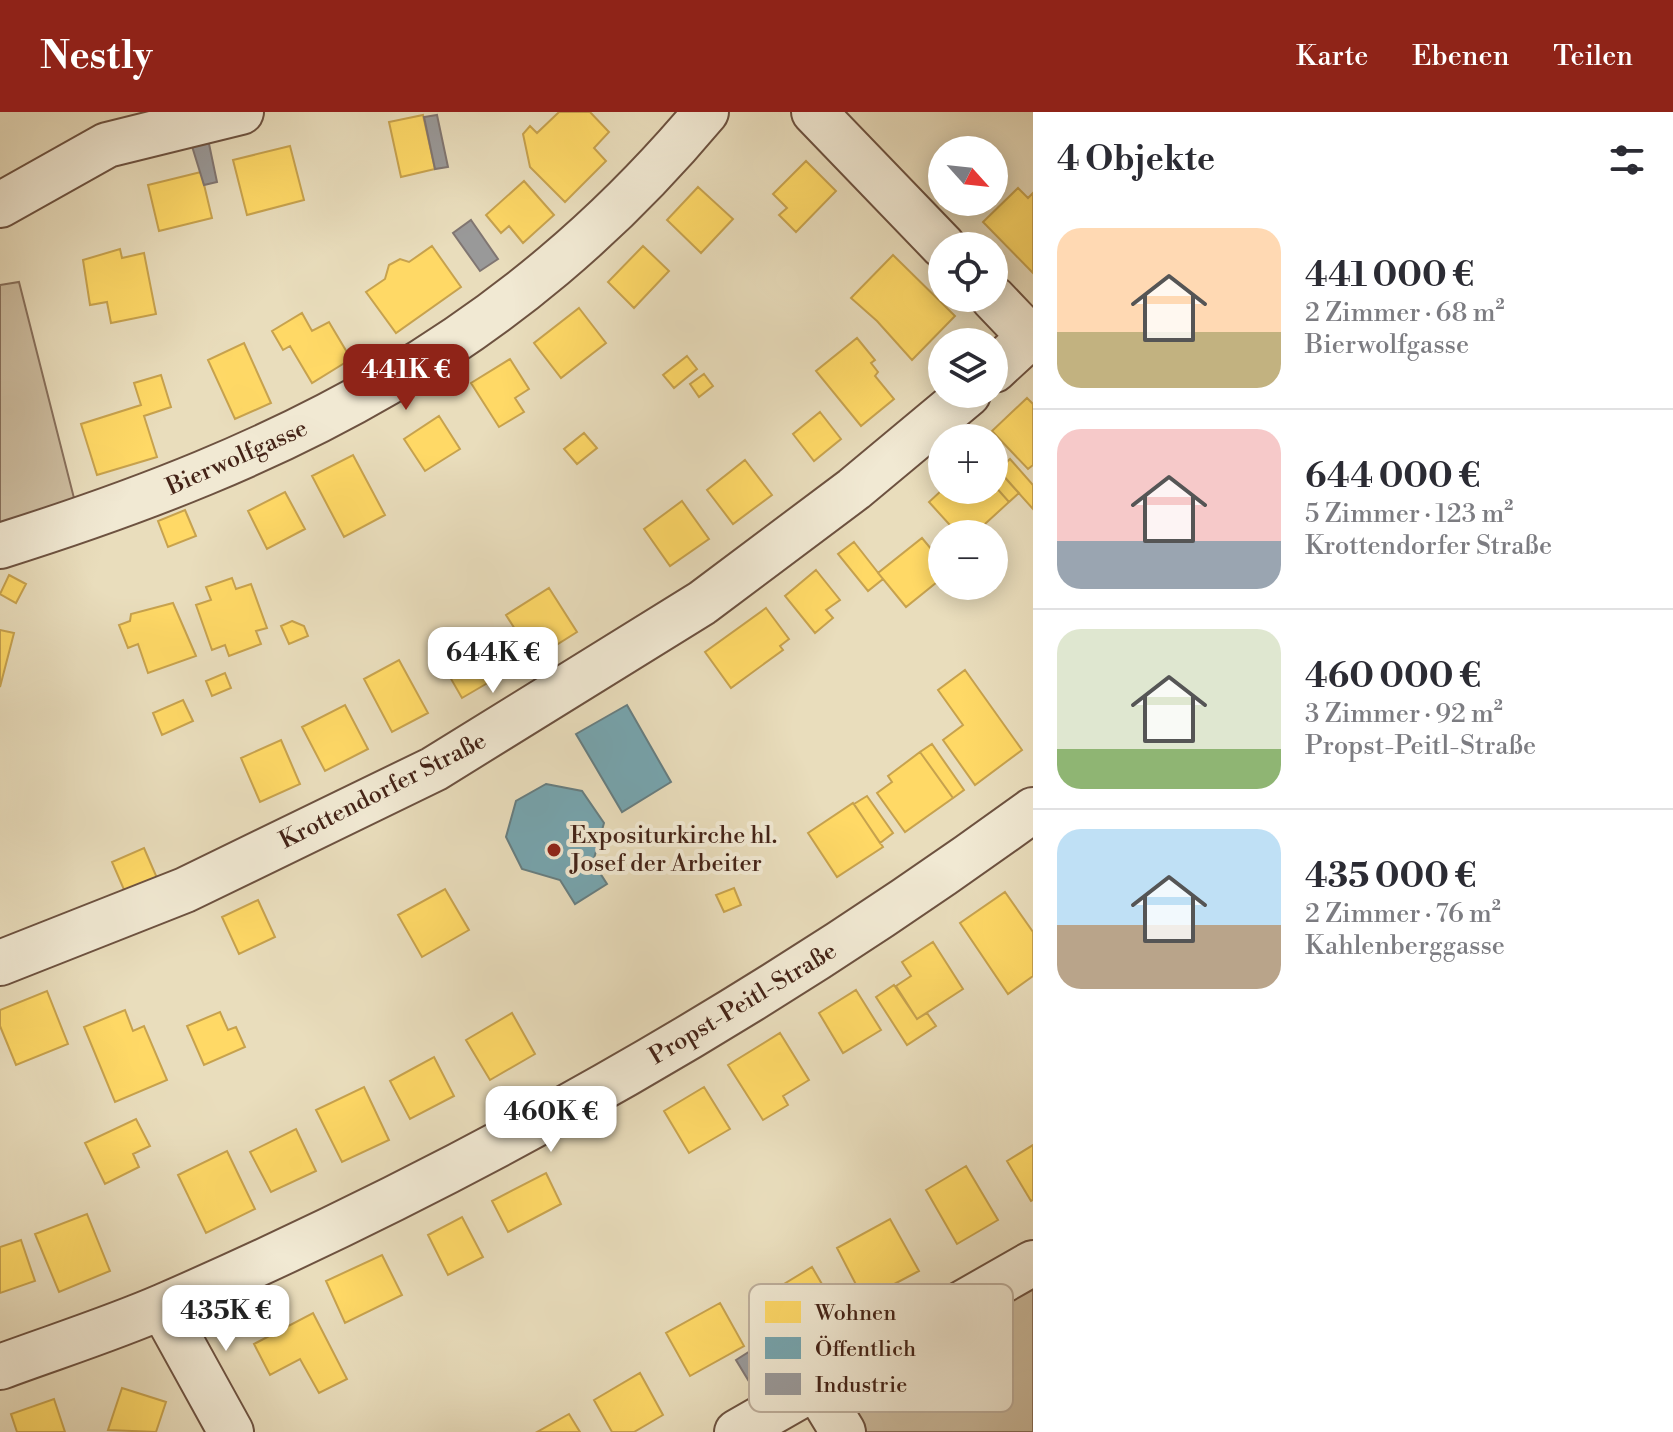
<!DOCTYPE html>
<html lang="de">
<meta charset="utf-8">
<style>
body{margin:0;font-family:"Libre Bodoni",serif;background:#f2f2f3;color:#2b2b33;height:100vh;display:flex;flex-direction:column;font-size:30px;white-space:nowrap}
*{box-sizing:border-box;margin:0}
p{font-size:26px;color:#7c7c81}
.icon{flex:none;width:44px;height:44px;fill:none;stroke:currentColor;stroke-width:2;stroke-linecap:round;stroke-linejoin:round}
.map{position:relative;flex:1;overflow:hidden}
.details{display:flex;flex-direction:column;background:#fff;width:640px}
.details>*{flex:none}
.needle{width:52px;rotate:117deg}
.buttons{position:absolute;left:928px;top:24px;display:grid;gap:16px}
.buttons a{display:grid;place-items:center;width:80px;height:80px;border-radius:50%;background:#fff;box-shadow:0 4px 20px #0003;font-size:40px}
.price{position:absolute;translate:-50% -68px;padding:0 18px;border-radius:16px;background:#fff;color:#222;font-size:26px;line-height:52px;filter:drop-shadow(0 2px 4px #0008)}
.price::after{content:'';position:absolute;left:50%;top:48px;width:24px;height:18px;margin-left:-12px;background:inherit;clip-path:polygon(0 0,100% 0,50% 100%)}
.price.selected{background:#8f2418;color:#fff}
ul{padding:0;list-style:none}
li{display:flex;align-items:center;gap:24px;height:200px;padding:0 24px}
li+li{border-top:2px solid #e1e1e2}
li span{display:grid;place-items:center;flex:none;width:224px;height:160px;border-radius:24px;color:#555}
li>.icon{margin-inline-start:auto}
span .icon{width:96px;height:96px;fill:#fffc;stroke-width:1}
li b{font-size:34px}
h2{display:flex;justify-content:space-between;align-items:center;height:96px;padding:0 24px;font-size:34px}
header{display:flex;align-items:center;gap:48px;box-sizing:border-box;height:112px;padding:0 40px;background:#8f2418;color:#fff}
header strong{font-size:38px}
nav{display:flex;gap:44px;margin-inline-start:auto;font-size:28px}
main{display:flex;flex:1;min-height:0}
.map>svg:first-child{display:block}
</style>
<header>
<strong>Nestly</strong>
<nav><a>Karte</a><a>Ebenen</a><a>Teilen</a></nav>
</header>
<main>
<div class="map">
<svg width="1033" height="1320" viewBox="0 0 1033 1320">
<rect width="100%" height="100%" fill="#e9ddbc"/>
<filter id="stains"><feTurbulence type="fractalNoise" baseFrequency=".0025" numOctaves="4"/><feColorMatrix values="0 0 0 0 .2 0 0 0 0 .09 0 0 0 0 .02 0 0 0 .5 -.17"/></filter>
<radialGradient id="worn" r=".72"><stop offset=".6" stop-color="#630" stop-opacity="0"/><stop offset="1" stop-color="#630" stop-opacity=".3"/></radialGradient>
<!-- green -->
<path fill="#cdbda0" stroke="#88705c" stroke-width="2" d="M 19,170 L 75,390 L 0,416 L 0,173 Z
M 1033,1175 L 1033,1320 L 864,1320 L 844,1289 Z"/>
<!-- homes -->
<path fill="#ffd966" stroke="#c7a24e" stroke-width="2" d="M 559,0 L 590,0 L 609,20 L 594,36 L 606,49 L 565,90 L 530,55 L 523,22 L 530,14 L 537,21 Z
M 423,3 L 435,57 L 401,65 L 389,10 Z
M 290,34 L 304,88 L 247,103 L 233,48 Z
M 806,49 L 836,79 L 796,120 L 779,103 L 787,96 L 773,82 Z
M 201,60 L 212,106 L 159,119 L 148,73 Z
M 524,69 L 554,103 L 523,131 L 509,114 L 501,121 L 486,103 Z
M 698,75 L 733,107 L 701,141 L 667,108 Z
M 1018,76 L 1028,86 L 1033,81 L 1033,161 L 983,110 Z
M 432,134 L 461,175 L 396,221 L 366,180 L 385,167 L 389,153 L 400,147 L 409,150 Z
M 643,134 L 669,159 L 634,196 L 608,170 Z
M 120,137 L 122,146 L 144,141 L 156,202 L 111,211 L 107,190 L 90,193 L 83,148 Z
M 893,143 L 955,204 L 912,248 L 877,209 L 851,186 Z
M 579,196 L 606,231 L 561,266 L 534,231 Z
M 302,201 L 312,219 L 329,210 L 351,247 L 312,271 L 290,234 L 283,238 L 272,219 Z
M 857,226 L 875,248 L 871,251 L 878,260 L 875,264 L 894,287 L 861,314 L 816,259 Z
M 244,231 L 271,291 L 235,307 L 208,248 Z
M 687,244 L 697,257 L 674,276 L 663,263 Z
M 510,247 L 529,277 L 515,286 L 524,300 L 499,315 L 471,271 Z
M 704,262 L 713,274 L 699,285 L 690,272 Z
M 161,263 L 171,295 L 144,304 L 157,345 L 97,363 L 81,312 L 141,293 L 134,271 Z
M 1027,286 L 1033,292 L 1033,353 L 1028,357 L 992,319 Z
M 820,300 L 841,327 L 814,349 L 793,322 Z
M 439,304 L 460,337 L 425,359 L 404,327 Z
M 584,321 L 597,336 L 577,352 L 564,337 Z
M 353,343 L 385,403 L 344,425 L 312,364 Z
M 1010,347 L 1033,373 L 1033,397 L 998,358 Z
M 745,348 L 772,383 L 733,412 L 707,378 Z
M 994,353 L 1019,381 L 1009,390 L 994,373 Z
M 994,373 L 1009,390 L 974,422 L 958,422 L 929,390 L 942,378 L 994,378 Z
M 285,380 L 305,417 L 267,437 L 248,399 Z
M 682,389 L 709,427 L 670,454 L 644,417 Z
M 185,398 L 196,424 L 168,435 L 158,409 Z
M 922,426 L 942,450 L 942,466 L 906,495 L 878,461 Z
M 854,430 L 883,467 L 868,479 L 838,442 Z
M 816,458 L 840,488 L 826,498 L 833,506 L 815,521 L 785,484 Z
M 9,463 L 26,472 L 16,491 L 0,482 Z
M 232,466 L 236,477 L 251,472 L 267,516 L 256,519 L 261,532 L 229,544 L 225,533 L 212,538 L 196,493 L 211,488 L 206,475 Z
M 549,476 L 577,520 L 534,547 L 506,503 Z
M 173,491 L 196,544 L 148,561 L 138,532 L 128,536 L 119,513 L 130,509 L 131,502 Z
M 766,496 L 789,527 L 780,534 L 783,538 L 731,576 L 705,540 Z
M 292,509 L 304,514 L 308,524 L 289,532 L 281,514 Z
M 0,518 L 14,521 L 0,575 Z
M 481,523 L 503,562 L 462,586 L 439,546 Z
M 399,548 L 428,601 L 392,620 L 364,567 Z
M 965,558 L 1022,638 L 975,673 L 943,628 L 963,613 L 938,578 Z
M 225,561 L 231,576 L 212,584 L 206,569 Z
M 183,588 L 193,609 L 162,623 L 153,601 Z
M 345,593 L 368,637 L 325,659 L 302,615 Z
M 281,628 L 300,672 L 260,690 L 241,646 Z
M 932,632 L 964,678 L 953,686 L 920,640 Z
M 920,640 L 953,686 L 905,720 L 877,681 L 892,670 L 888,664 Z
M 867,684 L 893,721 L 880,731 L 854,692 Z
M 853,691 L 883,735 L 837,765 L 808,721 Z
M 144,736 L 157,766 L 125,780 L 112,750 Z
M 734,776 L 741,793 L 724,800 L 716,783 Z
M 445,777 L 469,818 L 422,845 L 398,803 Z
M 1005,780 L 1033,820 L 1033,864 L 1008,882 L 960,811 Z
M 258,788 L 275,825 L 239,842 L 222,805 Z
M 933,830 L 963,877 L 917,907 L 896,874 L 911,864 L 902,850 Z
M 894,873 L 917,907 L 927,901 L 936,914 L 907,933 L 876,885 Z
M 856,878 L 881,918 L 843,941 L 819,901 Z
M 47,879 L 68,932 L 16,953 L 0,914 L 0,898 Z
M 125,898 L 133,919 L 144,914 L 167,968 L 115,990 L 84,915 Z
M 220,900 L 228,918 L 236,915 L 245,935 L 204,953 L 187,914 Z
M 512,901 L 535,942 L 490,968 L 466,928 Z
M 780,921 L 809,968 L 783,984 L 788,993 L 763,1008 L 728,953 Z
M 434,945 L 454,984 L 410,1007 L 390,969 Z
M 364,975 L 389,1028 L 342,1050 L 316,998 Z
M 704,975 L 730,1017 L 689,1041 L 664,999 Z
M 136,1007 L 150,1034 L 133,1042 L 139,1055 L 105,1072 L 85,1031 Z
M 296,1017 L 316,1059 L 271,1080 L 250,1040 Z
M 1033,1033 L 1033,1088 L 1031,1089 L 1007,1049 Z
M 227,1039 L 255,1097 L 206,1121 L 178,1063 Z
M 966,1054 L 998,1108 L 957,1132 L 926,1078 Z
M 546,1061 L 561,1092 L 508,1120 L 492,1089 Z
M 87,1102 L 110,1159 L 59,1180 L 35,1122 Z
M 462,1105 L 483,1145 L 448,1163 L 428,1123 Z
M 890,1107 L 919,1159 L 864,1188 L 837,1136 Z
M 21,1128 L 35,1169 L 0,1181 L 0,1135 Z
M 382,1143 L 402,1183 L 345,1211 L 326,1169 Z
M 812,1155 L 840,1203 L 797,1229 L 769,1181 Z
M 720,1191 L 744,1234 L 690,1264 L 666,1221 Z
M 313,1201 L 347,1267 L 319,1281 L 300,1247 L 270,1263 L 254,1232 Z
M 640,1261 L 663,1303 L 634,1320 L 612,1320 L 594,1288 Z
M 122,1276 L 166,1290 L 156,1320 L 108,1318 Z
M 54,1287 L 65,1320 L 17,1320 L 11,1302 Z
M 569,1302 L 580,1320 L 537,1320 Z"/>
<!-- public -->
<path fill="#76a5af" stroke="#677e81" stroke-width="2" d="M 627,593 L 671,670 L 622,700 L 576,622 Z
M 546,672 L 582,679 L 604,711 L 593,750 L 607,772 L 575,792 L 560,768 L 522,757 L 506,725 L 516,689 Z"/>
<!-- industry -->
<path fill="#999" stroke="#807672" stroke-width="2" d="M 437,3 L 448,55 L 435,57 L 424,5 Z
M 208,27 L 217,70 L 204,73 L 191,31 Z
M 471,108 L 498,147 L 480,159 L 453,121 Z
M 763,1231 L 780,1259 L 753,1276 L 736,1248 Z"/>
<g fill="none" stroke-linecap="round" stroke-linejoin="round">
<!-- minor casing -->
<g stroke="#6d5240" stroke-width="48">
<path id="minor" d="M 814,0 L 943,134
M 0,93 L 107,33 L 241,0
M 993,186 L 1033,228
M 994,258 L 1033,222
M 0,434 C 286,344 510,234 706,0
M 0,851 L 185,778 L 434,657 L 702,491 L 854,377 L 968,282
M 162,1195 L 231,1320
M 0,1255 C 54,1235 111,1217 164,1194 C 471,1060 763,895 1033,698
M 817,1277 L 843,1320
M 737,1320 L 1033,1151"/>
</g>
<!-- minor -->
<use href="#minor" stroke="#f1e9d3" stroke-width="44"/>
</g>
<!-- markers -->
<circle fill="#8f2418" stroke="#f1e9d3" stroke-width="3" cx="554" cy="738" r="8"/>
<g text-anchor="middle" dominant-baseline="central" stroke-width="8" stroke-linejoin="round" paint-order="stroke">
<!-- street labels -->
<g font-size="24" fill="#442317" stroke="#f1e9d3">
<text transform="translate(237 346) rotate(-24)">Bierwolfgasse</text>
<text transform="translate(383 679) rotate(-27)">Krottendorfer Straße</text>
<text transform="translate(743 892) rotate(-31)">Propst-Peitl-Straße</text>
</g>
<!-- poi labels -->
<g font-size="24" fill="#442317" stroke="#f1e9d3" text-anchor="start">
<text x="570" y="724">Expositurkirche hl.<tspan x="570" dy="28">Josef der Arbeiter</tspan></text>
</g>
</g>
<!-- legend -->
<rect x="749" y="1172" width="264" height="128" rx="12" fill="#f1e9d3" stroke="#bdae9b" stroke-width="2"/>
<rect x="765" y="1189" width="36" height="22" fill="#ffd966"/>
<rect x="765" y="1225" width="36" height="22" fill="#76a5af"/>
<rect x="765" y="1261" width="36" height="22" fill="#999"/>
<g font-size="22" fill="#442317">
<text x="815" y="1208">Wohnen</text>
<text x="815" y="1244">Öffentlich</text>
<text x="815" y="1280">Industrie</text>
</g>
<rect width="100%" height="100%" filter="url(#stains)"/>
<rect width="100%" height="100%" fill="url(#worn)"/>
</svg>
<div class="buttons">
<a><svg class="needle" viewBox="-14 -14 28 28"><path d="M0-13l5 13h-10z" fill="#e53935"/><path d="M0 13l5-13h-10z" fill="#7c7c81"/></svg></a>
<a><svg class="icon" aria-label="locate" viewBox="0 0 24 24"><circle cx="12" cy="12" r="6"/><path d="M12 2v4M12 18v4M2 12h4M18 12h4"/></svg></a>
<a><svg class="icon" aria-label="layers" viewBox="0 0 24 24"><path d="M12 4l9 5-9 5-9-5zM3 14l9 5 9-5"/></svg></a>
<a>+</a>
<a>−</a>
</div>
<b class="price selected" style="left:406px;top:300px">441K €</b>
<b class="price" style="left:493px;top:583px">644K €</b>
<b class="price" style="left:551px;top:1042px">460K €</b>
<b class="price" style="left:226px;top:1241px">435K €</b>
</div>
<section class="details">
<h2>4 Objekte<svg class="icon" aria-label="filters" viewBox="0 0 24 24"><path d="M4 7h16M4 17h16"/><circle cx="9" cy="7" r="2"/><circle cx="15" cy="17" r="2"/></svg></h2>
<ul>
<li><span style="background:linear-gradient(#ffd9b3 65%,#c2b280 0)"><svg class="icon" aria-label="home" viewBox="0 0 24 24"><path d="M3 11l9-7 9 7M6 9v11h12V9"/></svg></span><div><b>441 000 €</b><p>2 Zimmer · 68 m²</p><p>Bierwolfgasse</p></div></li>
<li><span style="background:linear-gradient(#f6c9c9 70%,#9aa5b1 0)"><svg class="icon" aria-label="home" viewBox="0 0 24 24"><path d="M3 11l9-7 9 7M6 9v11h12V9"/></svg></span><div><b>644 000 €</b><p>5 Zimmer · 123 m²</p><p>Krottendorfer Straße</p></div></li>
<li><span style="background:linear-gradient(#dfe7d0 75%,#8fb573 0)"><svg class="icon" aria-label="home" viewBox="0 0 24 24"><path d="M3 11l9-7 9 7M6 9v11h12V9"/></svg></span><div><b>460 000 €</b><p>3 Zimmer · 92 m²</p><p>Propst-Peitl-Straße</p></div></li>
<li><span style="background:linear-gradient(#bfe0f5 60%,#b9a48a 0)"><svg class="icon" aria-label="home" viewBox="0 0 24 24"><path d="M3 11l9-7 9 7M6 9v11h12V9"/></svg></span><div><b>435 000 €</b><p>2 Zimmer · 76 m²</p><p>Kahlenberggasse</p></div></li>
</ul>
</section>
</main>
